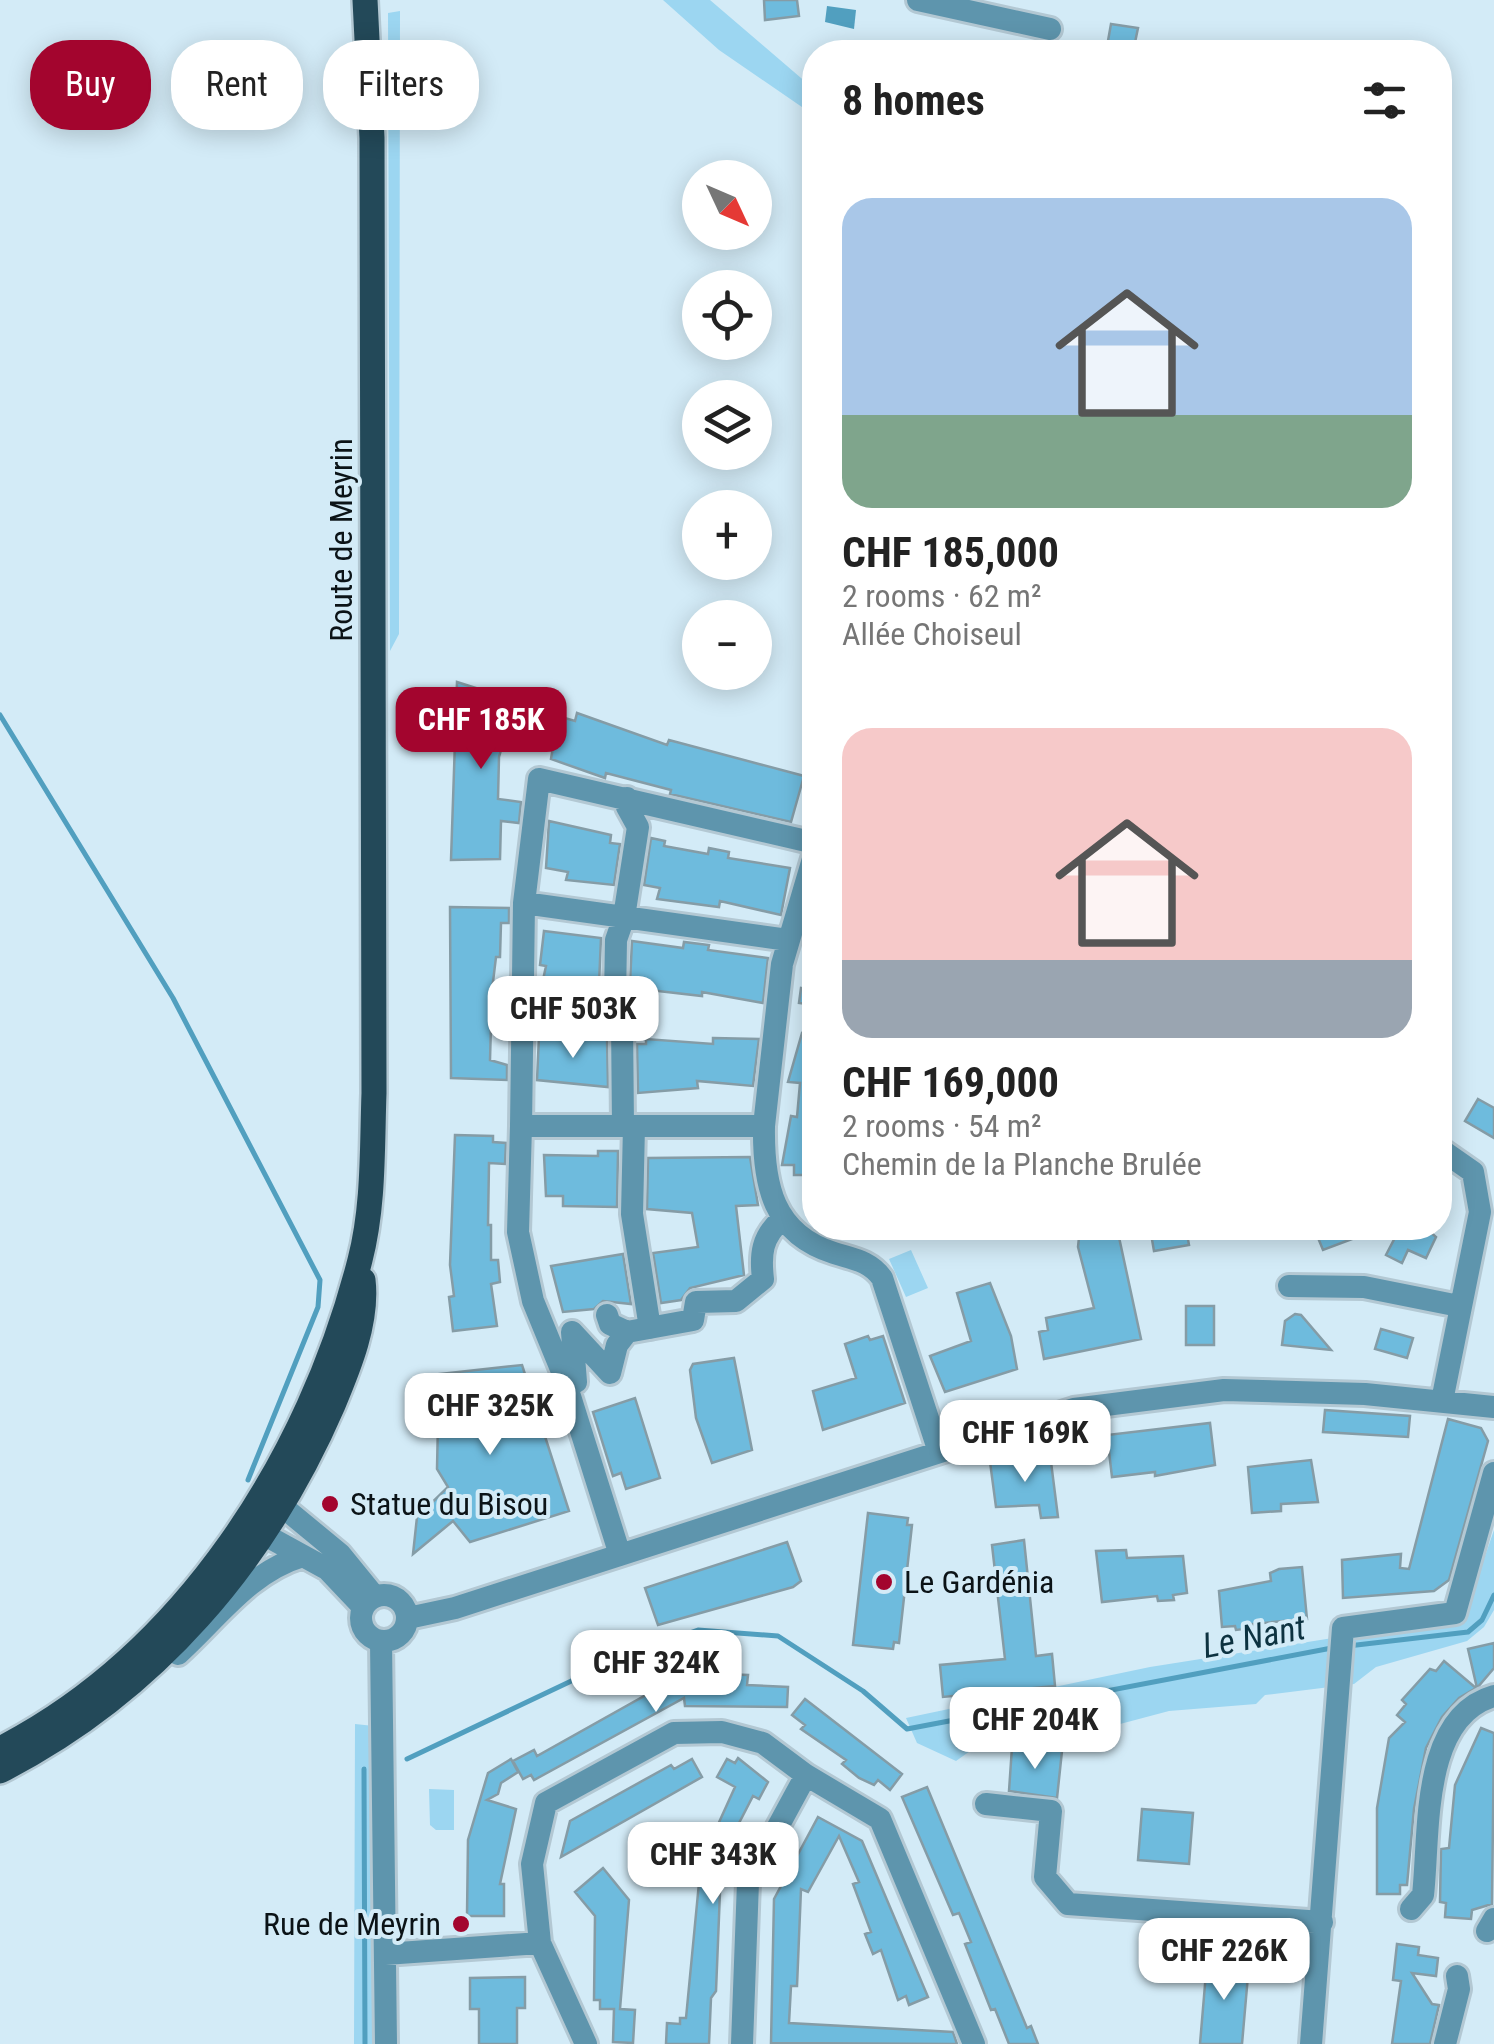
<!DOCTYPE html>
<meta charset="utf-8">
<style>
body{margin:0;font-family:"Roboto Condensed",sans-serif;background:#f2f2f2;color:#222;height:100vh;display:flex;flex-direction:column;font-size:38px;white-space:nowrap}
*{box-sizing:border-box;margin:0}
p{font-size:32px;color:#767676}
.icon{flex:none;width:55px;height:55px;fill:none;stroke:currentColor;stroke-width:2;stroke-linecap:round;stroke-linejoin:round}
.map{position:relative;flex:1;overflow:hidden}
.side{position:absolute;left:802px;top:40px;width:650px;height:1200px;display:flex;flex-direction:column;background:#fff;border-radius:40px;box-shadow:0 5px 25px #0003}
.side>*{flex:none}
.hud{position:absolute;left:30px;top:40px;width:622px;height:90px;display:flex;gap:20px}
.needle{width:65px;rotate:134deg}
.controls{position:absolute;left:682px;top:160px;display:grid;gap:20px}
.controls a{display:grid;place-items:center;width:90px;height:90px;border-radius:50%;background:#fff;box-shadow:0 5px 25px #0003;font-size:50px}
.price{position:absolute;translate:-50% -85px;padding:0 22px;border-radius:20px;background:#fff;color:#222;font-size:32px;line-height:65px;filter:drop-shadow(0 2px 5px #0008)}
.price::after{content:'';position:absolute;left:50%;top:60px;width:30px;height:22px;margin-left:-15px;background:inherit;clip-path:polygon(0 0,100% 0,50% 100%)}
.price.on{background:#a3052e;color:#fff}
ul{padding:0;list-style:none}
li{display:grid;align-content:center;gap:20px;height:530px;padding:0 40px}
li span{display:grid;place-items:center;height:310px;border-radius:30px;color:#555}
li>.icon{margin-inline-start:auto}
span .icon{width:180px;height:180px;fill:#fffc;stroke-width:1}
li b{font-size:42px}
h2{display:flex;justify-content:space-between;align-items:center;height:120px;padding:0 40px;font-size:42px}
.chip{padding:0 35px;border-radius:40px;background:#fff;box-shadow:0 5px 25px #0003;font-size:35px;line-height:90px}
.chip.on{background:#a3052e;color:#fff}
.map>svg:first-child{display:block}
</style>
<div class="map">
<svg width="1494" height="2044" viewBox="0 0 1494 2044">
<rect width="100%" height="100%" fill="#d3ebf7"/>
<!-- green -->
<path fill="#9cd6f1" d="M 663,0 L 710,0 L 815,90 L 815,116 L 719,50 Z
M 400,11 L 399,634 L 390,651 L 388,13 Z
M 911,1250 L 928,1288 L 906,1297 L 889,1259 Z
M 1494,1530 L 1494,1610 L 1484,1627 L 1467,1641 L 1376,1667 L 1354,1684 L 1265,1695 L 1256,1704 L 1169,1711 L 1090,1732 L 1034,1731 L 987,1739 L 956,1761 L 917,1743 L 906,1718 L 1150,1667 L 1383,1630 L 1470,1599 Z
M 355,1724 L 374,1726 L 378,2044 L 354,2044 Z
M 429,1789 L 454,1790 L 454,1830 L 436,1830 L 430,1825 Z"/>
<!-- water -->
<path fill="#519fbf" d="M 827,6 L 856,10 L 854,29 L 825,22 Z"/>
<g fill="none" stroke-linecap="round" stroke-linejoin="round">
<!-- stream -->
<path stroke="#519fbf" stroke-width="5" d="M 0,715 L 173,998 L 320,1280 L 318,1307 L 248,1480
M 1348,1646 L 1468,1632 L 1482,1620 L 1494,1595
M 407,1759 L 622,1657 L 698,1630 L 778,1636 L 863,1691 L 907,1729 L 1337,1647
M 364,1769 L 365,2044"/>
</g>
<!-- building -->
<path fill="#6ebbdd" stroke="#859ca6" stroke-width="2.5" d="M 764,0 L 797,0 L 799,16 L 765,20 Z
M 1111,24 L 1138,28 L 1133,52 L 1106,52 Z
M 457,682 L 504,697 L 506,692 L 530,699 L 525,720 L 511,716 L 499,757 L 498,799 L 521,802 L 519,823 L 501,821 L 500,859 L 451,860 Z
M 577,713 L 667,745 L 669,740 L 804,776 L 791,822 L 670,794 L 671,790 L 606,773 L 605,778 L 551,759 L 558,716 L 575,721 Z
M 549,821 L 611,835 L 610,843 L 620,844 L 614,885 L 566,880 L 568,872 L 546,868 Z
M 651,838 L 665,841 L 664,846 L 708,854 L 709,848 L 729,852 L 728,858 L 790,868 L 781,915 L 720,901 L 719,907 L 657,899 L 660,888 L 644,885 Z
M 450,907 L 509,908 L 509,923 L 501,923 L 500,957 L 496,957 L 492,990 L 490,1060 L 507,1065 L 507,1080 L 451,1078 Z
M 544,931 L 601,938 L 599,984 L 589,983 L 588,987 L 543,980 L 546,966 L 540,965 Z
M 632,941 L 683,948 L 684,942 L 709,945 L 708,950 L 768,958 L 763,1003 L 702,992 L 702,996 L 640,989 L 641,984 L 630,983 Z
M 801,988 L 815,990 L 815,1005 L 799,1003 Z
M 802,1033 L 815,1036 L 815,1175 L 794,1175 L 794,1165 L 782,1165 L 791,1116 L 797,1117 L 800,1083 L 788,1082 Z
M 539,1036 L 607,1039 L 608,1087 L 537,1080 Z
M 713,1038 L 759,1039 L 753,1086 L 697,1081 L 698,1088 L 638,1093 L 637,1044 L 646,1044 L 646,1039 L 713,1044 Z
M 1478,1099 L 1494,1108 L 1494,1138 L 1465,1121 Z
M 455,1135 L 493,1136 L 493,1142 L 506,1143 L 505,1164 L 489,1163 L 488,1225 L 491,1225 L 491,1260 L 498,1260 L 500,1282 L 491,1284 L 497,1326 L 453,1331 L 449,1297 L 454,1296 L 450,1265 Z
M 598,1151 L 618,1151 L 617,1207 L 563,1206 L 563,1196 L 546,1196 L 544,1155 L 598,1156 Z
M 750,1157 L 758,1205 L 736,1206 L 744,1275 L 690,1288 L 681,1300 L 661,1303 L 653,1253 L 698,1247 L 692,1213 L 647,1209 L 648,1158 Z
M 1080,1228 L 1117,1228 L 1141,1339 L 1044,1359 L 1039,1332 L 1048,1330 L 1046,1318 L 1094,1308 L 1078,1247 Z
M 1150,1228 L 1186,1228 L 1189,1245 L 1154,1251 Z
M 1314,1228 L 1347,1228 L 1352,1239 L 1323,1250 Z
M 1400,1228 L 1426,1228 L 1436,1237 L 1426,1258 L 1408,1250 L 1402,1263 L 1386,1255 Z
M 623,1254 L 631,1304 L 603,1301 L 594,1309 L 563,1312 L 551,1266 Z
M 990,1283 L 1011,1336 L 1017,1369 L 945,1392 L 930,1356 L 971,1341 L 957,1293 Z
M 1186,1306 L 1214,1306 L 1214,1345 L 1186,1345 Z
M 1295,1314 L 1301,1315 L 1331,1350 L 1282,1345 L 1285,1321 Z
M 1381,1329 L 1413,1338 L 1407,1358 L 1375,1349 Z
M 868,1336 L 870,1340 L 883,1336 L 905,1403 L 823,1430 L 813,1391 L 856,1378 L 845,1344 Z
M 734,1358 L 752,1450 L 712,1463 L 696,1418 L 690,1370 L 693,1364 Z
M 522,1365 L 569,1511 L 470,1542 L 453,1521 L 413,1554 L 417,1517 L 448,1487 L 437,1469 L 439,1374 Z
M 635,1398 L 660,1478 L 626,1489 L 621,1473 L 613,1476 L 593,1412 Z
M 1325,1410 L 1410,1416 L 1408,1437 L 1323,1432 Z
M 1448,1419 L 1481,1428 L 1488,1441 L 1449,1580 L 1434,1591 L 1343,1598 L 1342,1560 L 1401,1554 L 1400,1568 L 1409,1569 Z
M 1210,1423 L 1215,1465 L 1155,1476 L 1155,1472 L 1112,1477 L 1107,1435 Z
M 1038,1458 L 1038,1463 L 1051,1462 L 1058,1517 L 1041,1518 L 1039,1505 L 996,1507 L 990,1462 Z
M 1311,1460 L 1318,1502 L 1281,1504 L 1281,1511 L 1252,1513 L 1248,1467 Z
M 868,1513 L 908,1518 L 907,1525 L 912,1525 L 899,1643 L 894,1642 L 893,1649 L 853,1645 Z
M 1024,1540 L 1036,1656 L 1052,1654 L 1055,1686 L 943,1697 L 940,1665 L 1005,1659 L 992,1545 Z
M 787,1542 L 801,1581 L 793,1587 L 658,1625 L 645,1588 Z
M 1126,1550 L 1127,1558 L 1183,1556 L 1187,1593 L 1173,1595 L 1174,1600 L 1158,1601 L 1157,1596 L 1102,1602 L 1096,1551 Z
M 1302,1567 L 1307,1619 L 1252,1624 L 1253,1628 L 1236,1630 L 1235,1626 L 1222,1627 L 1219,1591 L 1271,1581 L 1270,1573 L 1279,1569 Z
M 1494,1643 L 1494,1668 L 1477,1688 L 1468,1649 Z
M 1444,1661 L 1476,1688 L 1459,1698 L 1442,1717 L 1426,1748 L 1414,1809 L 1407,1885 L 1400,1885 L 1400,1894 L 1377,1894 L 1377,1808 L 1389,1738 L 1405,1722 L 1397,1715 L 1406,1704 L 1402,1700 L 1430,1669 L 1436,1671 Z
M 721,1674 L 748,1675 L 747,1685 L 788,1687 L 787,1707 L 685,1706 L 684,1698 L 534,1780 L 531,1775 L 523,1779 L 513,1761 L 534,1750 L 537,1756 L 671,1681 Z
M 805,1699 L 902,1774 L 890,1790 L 878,1780 L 874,1785 L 859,1778 L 842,1764 L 846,1760 L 801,1729 L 805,1725 L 792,1715 Z
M 1481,1728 L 1494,1733 L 1492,1904 L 1472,1910 L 1471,1919 L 1445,1917 L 1446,1903 L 1440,1902 L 1441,1849 L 1449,1848 L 1455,1785 Z
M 1012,1747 L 1062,1751 L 1057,1798 L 1009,1791 Z
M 738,1758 L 768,1782 L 759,1799 L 753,1796 L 737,1827 L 742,1830 L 721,1867 L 716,1991 L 711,1998 L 709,2044 L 666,2044 L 667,2023 L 680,2024 L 680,2018 L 686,2018 L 701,1862 L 735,1787 L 717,1777 L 727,1759 L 735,1763 Z
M 511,1759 L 518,1772 L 501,1783 L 498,1794 L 487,1800 L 516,1809 L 500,1884 L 504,1884 L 504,1916 L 467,1916 L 468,1840 L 476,1813 L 488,1773 Z
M 692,1759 L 702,1777 L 561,1857 L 570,1821 L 671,1765 L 674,1769 Z
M 927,1787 L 1027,2028 L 1031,2026 L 1038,2044 L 1009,2044 L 995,2009 L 991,2010 L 965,1944 L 971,1942 L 959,1913 L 953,1915 L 902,1797 Z
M 1142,1809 L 1193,1813 L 1189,1864 L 1138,1860 Z
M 818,1817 L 862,1841 L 928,1997 L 909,2005 L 906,1996 L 898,2000 L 881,1950 L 873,1954 L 865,1934 L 871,1932 L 853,1884 L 859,1882 L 839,1836 L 808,1892 L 801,1889 L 797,1986 L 791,1986 L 789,2023 L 953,2032 L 957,2044 L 771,2043 L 774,1899 Z
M 603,1868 L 629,1900 L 620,2009 L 635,2010 L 633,2043 L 613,2042 L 614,2009 L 600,2009 L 600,2000 L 594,2000 L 595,1916 L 575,1892 Z
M 1397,1944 L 1419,1947 L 1418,1955 L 1438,1958 L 1436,1976 L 1412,1973 L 1432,2004 L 1439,2005 L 1430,2044 L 1392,2044 L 1401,1981 L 1393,1980 Z
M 1207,1961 L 1249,1964 L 1242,2044 L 1200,2044 Z
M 525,1977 L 525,2008 L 517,2008 L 517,2044 L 479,2044 L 479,2009 L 470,2009 L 470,1978 Z"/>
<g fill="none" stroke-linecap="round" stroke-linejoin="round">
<!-- minor casing -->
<g stroke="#b3c8d3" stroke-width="28">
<path id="minor" d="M 918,0 L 1050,29
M 524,903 L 788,940
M 521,1126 L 524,903 L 539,779 L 815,843
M 623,1126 L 622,1022 L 615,999 L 616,940 L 624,917 L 638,827 L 627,807 L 627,798
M 634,1126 L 632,1214 L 650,1328
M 764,1126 L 782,964 L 815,852
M 1440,1149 L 1473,1172 L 1480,1212 L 1442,1401
M 1289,1286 L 1364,1287 L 1459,1306
M 607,1315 L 610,1324 L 627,1332
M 569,1385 L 576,1382 L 572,1332 L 610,1373 L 617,1345 L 627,1332 L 693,1320 L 696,1302 L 736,1301 L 763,1279 C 760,1254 762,1237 781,1220
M 620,1555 L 563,1374 L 533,1301 L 518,1232 L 521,1126 L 764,1126 C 763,1185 773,1234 834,1253 C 853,1259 870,1261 882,1278 L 939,1452
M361 1618a23 23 0 1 1 46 0a23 23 0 1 1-46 0Z
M 363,1607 L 327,1569 L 265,1535 L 253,1509 L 283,1507 L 340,1554 L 375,1597
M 408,1618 L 455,1608 L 1074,1409 L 1224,1390 L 1365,1394 L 1494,1407
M 381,1642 L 386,2044
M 178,1654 C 218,1618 249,1572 303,1556
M 986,1804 L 1051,1811 L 1045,1877 L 1068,1904 L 1322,1922
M 1411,1909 L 1423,1895 C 1430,1834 1420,1717 1494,1696
M 1487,1931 L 1494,1919
M 540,1943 L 532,1864 L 546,1803 L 674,1733 L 722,1732 L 763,1743 L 806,1775 L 880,1819 L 974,2044
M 385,1954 L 540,1943 L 586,2044
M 742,2044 L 748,1882 L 806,1775
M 1311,2044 L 1343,1628 L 1455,1613 L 1494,1473
M 1445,2044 L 1459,1989 L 1457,1976"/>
</g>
<!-- major casing -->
<g stroke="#b3c8d3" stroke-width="30">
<path id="major" d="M 0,1749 C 185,1654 310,1457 360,1260 C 374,1206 372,1148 374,1093 L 372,138 L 365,0
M 0,1771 C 154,1692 265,1562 333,1405 C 349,1367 368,1321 363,1280"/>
</g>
<!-- minor -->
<use href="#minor" stroke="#5e95ad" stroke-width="22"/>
<!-- major -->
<use href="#major" stroke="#234959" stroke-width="25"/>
</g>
<!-- markers -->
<g fill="#a3052e" stroke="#d3ebf7" stroke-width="4">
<circle cx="330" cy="1504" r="10"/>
<circle cx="884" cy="1582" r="10"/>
<circle cx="461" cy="1924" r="10"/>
</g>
<g text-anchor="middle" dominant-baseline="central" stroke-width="8" stroke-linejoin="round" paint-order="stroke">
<!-- street labels -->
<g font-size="32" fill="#0b1317" stroke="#d3ebf7">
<text transform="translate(341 540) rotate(-90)">Route de Meyrin</text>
</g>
<!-- poi labels -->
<g font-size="32" fill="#0b1317" stroke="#d3ebf7" text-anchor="start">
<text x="350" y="1504">Statue du Bisou</text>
<text x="904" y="1582">Le Gardénia</text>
<text x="441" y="1924" text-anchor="end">Rue de Meyrin</text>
</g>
<!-- water labels -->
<g font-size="35" font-style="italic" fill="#0d3240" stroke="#d3ebf7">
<text transform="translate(1254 1637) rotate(-11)">Le Nant</text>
</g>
</g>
</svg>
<div class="controls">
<a><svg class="needle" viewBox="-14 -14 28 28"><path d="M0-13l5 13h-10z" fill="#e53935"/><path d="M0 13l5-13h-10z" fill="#767676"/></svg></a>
<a><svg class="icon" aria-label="locate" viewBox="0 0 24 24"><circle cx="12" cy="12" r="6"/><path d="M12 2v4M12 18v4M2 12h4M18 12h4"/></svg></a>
<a><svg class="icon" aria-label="layers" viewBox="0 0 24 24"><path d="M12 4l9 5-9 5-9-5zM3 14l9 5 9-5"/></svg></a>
<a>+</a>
<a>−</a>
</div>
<b class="price on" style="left:481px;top:772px">CHF 185K</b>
<b class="price" style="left:573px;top:1061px">CHF 503K</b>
<b class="price" style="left:490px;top:1458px">CHF 325K</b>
<b class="price" style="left:1025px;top:1485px">CHF 169K</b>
<b class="price" style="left:656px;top:1715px">CHF 324K</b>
<b class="price" style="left:1035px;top:1772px">CHF 204K</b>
<b class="price" style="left:713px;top:1907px">CHF 343K</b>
<b class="price" style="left:1224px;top:2003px">CHF 226K</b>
<div class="hud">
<a class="chip on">Buy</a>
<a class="chip">Rent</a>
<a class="chip">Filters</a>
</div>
<section class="side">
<h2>8 homes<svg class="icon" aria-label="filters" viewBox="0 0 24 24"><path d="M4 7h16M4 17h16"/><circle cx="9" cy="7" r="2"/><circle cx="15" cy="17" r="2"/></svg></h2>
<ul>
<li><span style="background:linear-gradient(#a9c7e8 70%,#7fa58c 0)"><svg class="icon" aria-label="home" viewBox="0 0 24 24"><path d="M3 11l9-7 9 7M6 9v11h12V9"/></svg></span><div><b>CHF 185,000</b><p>2 rooms · 62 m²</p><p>Allée Choiseul</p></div></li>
<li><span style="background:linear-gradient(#f6c9c9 75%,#9aa5b1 0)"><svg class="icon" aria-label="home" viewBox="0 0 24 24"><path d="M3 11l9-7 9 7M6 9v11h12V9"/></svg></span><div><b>CHF 169,000</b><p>2 rooms · 54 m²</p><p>Chemin de la Planche Brulée</p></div></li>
</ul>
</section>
</div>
